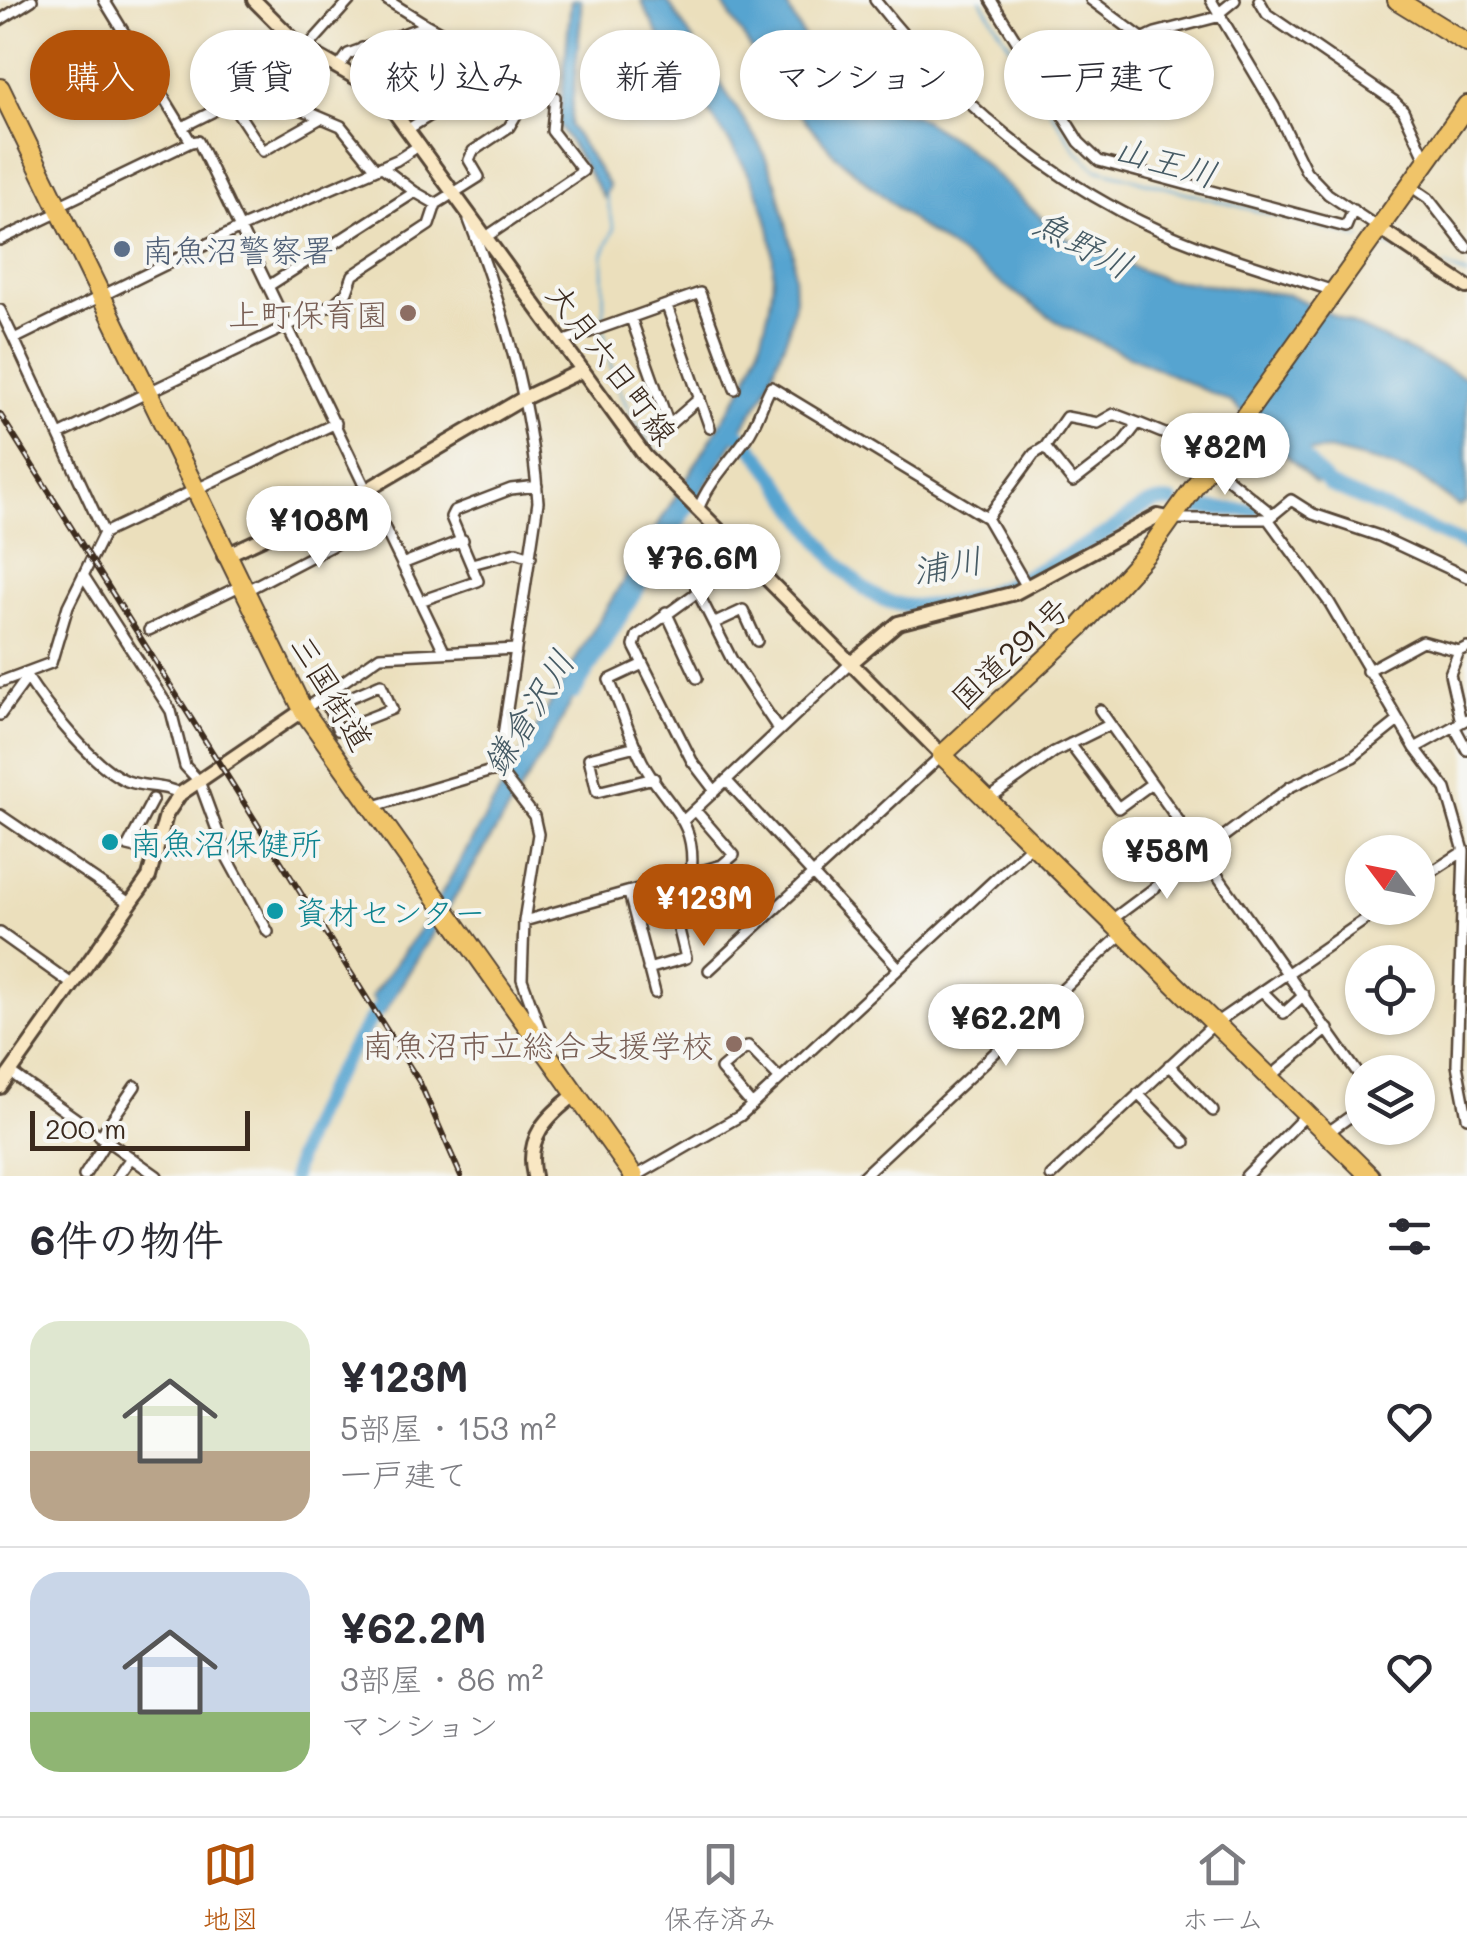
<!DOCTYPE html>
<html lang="ja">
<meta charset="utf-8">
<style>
body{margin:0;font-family:Mali,"Klee One",sans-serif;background:#f7f7f7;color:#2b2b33;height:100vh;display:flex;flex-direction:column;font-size:38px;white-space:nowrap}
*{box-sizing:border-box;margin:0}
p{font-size:32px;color:#7c7c81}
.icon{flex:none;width:55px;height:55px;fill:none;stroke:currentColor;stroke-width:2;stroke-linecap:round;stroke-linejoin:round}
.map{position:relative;height:1176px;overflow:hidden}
.drawer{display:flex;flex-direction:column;background:#fff;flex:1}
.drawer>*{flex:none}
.top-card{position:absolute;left:30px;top:30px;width:1408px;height:90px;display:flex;gap:20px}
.needle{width:65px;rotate:302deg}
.fabs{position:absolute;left:1345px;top:835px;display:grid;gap:20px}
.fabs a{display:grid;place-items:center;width:90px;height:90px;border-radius:50%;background:#fff;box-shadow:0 2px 8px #0004;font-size:50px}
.scale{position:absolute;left:30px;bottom:25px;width:220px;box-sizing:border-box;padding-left:10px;border:5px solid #3b2a1e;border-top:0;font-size:28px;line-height:35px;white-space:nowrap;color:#3b2a1e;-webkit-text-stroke:8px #f6f6f2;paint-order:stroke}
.price{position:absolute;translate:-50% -85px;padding:0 22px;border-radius:35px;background:#fff;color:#222;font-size:32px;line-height:65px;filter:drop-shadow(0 2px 5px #0008)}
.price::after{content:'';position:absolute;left:50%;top:60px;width:30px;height:22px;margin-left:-15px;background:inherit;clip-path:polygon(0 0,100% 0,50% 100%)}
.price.active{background:#b45309;color:#fff}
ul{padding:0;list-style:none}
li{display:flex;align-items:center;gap:30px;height:250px;padding:0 30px}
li+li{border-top:2px solid #e1e1e2}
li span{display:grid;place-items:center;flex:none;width:280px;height:200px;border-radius:30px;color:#555}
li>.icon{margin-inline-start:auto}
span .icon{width:120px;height:120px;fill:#fffc;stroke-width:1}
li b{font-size:42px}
h2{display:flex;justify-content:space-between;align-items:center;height:120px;padding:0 30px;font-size:42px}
.tag{padding:0 35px;border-radius:45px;background:#fff;box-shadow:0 2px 8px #0004;font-size:35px;line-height:90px}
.tag.active{background:#b45309;color:#fff}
.tabs{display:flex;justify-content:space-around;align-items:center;height:140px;border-top:2px solid #e1e1e2;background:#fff;font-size:28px;color:#7c7c81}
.tabs a{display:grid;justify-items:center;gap:5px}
.tabs .active{color:#b45309}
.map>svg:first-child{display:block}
</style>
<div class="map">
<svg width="1467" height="1176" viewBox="0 0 1467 1176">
<rect width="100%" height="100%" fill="#f6f6f2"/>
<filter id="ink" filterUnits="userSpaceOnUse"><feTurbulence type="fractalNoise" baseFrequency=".01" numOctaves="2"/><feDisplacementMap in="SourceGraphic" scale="20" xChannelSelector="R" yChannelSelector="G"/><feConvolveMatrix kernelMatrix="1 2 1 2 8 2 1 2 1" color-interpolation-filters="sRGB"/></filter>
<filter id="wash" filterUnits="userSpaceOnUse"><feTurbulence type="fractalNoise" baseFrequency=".0048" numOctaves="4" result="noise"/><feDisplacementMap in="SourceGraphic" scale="40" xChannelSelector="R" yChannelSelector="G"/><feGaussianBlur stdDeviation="2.25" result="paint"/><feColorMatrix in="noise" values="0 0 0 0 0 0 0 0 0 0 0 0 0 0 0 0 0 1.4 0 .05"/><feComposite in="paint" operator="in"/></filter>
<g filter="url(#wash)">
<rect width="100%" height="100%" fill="#ebdfbc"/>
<!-- water -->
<path fill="#57a4d0" stroke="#496777" stroke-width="2.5" d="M 571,0 L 581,0 L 581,17 L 570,126 L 609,186 L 604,198 L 559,125 Z
M 641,0 L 667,0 L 760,145 L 777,185 L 793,253 L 795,298 L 788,333 L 764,394 L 707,484 L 679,516 L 600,645 L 556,732 L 384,1013 L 371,997 L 425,922 L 588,638 L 745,384 C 827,190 711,153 641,0 Z
M 720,0 L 784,0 L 808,45 L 851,103 L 915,115 L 962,144 L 1060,235 L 1111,259 L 1164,279 L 1290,295 L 1467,378 L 1467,503 L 1459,506 L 1418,476 L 1377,462 L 1329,450 L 1295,453 L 1318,480 L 1316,484 L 1231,402 L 1063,326 L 916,224 L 834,154 L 771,80 Z"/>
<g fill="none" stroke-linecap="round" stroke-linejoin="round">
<!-- stream -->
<path stroke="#57a4d0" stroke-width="2.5" d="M 981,0 L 1076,150 L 1096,169 L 1361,238
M 1379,243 L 1401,249
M 1446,266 L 1467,276
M 604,322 L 603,255 L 614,229 L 606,195
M 604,330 C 609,386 645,446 684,484"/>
<!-- river -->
<path stroke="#57a4d0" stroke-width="14" d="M 730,426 C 784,467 830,588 893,603 C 959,619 1050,565 1106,533 C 1127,521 1145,497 1172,502
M 1288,439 L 1329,485 L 1467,545
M 1190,508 L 1253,510
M 574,693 L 696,494
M 293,1176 C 309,1105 350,1052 389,992"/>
</g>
</g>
<g filter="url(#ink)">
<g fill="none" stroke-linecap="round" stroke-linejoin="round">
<!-- street casing -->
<g stroke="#554536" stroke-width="14">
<path id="street" d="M 104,0 L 191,142 L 198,141 L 444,651
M 387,0 L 427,25
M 875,0 C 944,88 1025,161 1124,213 C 1189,248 1264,267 1333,291
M 991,0 L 1079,142 L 1099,161 L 1346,227 L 1353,210
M 1091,0 L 1142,38
M 1211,0 L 1274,106 L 1306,171 L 1328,194 L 1379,228
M 1259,0 L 1267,14 L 1394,101 L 1403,110 L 1426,159
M 1219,13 L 1235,0
M 0,20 L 32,0
M 362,48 L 400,81 L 382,95
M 306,49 L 350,0
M 338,68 L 348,54 L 427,25 L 507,68 L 529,93
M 1043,85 L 1155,33 L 1221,16
M 228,98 L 263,151 L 321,118
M 184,126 L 212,112 L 242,84 L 341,126 L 375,168
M 408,129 L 444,107 L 495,62
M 382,167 L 415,192
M 1409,185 L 1428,198 L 1467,248
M 58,206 L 191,142
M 469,220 C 503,307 532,408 538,502 L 498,769 L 534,816 L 538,834 L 524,921 L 522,979 L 545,1043
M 0,240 L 59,212
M 270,285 L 415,192 L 436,204 L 479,177 L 469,160 L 473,151 L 509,127 L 529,93 L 555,97 L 552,131 L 583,171 L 486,237
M 667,306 L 710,428
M 0,310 L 14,339 L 240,228 L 397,160 L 420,145
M 631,318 L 669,425 L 700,398
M 14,339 L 104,533
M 562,342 L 700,293 L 735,389
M 59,435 L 335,303 L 347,292 L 353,275 L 429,225 L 436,204
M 1045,447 L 1066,417 L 1098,423 L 1114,414 L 1138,423
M 1217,470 L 1273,515
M 698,510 C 708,482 730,462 747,437 C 757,424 762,403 771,387 L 987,518 L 1027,587
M 987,518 L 1034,454 L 1045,447 L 1073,482 L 1121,445 L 1138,423 L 1187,443 L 1207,461
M 1173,519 L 1268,519 L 1291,500 L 1313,514 L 1379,536 L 1467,577
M 1268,519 L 1329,602 L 1415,748 L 1446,789 L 1464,851 L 1457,1065 L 1467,1117
M 402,564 L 463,540
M 472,564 L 516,552 L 531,557
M 83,575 L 171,711 L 185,766 L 199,781 L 227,857 L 268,932
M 696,589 L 732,660 L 779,730
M 245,591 L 381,520
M 420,601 L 478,581 L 451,517 L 454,511 L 511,489 L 537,486
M 666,612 L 697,678
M 715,623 L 743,610 L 757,641
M 149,630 L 240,586
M 1459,651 L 1450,674 L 1461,722
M 1367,671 L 1422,641 L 1459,651 L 1467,647
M 25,674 C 45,705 93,767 127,781 C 145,788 164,784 180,794
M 0,682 L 51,663 L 68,606 L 104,533 L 336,423
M 381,684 L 392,709 L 338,730 L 328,707 Z
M 303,710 L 380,656 L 516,649
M 1100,710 L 1362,1079
M 0,715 L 27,678
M 1454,726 L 1467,750
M 1070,744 L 1118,808 L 1151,784
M 636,746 L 589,758 L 597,792 L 654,778
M 1415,748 L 1467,719
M 726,780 L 899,968
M 715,791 L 692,761 L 634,646 L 637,636 L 721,575 L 741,554
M 153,799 L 128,846 L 158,853
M 987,800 L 1054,752 L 1109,725
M 371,807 L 498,769
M 0,815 L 131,904
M 685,819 L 851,663
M 691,874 L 722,865 L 734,855 L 695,810
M 1418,881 L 1464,851
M 629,893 L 655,993
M 524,921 L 691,874 C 698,816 664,806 642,761 C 629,735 621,707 609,680 L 643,664
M 1110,921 L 1290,787 L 1353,757 L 1398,721
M 0,933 L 73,985
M 648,969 L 686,958 L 667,882
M 709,970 L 942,755
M 1262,991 L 1284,1013 L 1304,995
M 1169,1065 L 1213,1111
M 10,1072 L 157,1176
M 1269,1078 L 1328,1029
M 1138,1094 L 1185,1142
M 752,1105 L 721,1069 L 748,1046 L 780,1079
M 1327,1133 L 1362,1108
M 100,1137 L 135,1086
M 84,1176 L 106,1141
M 118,1176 L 130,1159
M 636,1176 L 740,1116 L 1032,845
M 863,1176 L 1123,933
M 1051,1176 L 1214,1024 L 1382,908
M 1246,1176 L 1307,1114"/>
</g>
<!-- secondary casing -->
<g stroke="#554536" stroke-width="18">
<path id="secondary" d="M 254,0 L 300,46 L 379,91 L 645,456 L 942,755
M 1379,228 L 1467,287
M 224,556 L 367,490 L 522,399 L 581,371
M 851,663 L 898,623 L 1015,593 L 1158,516 L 1173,519
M 0,1087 L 149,877 L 166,815 L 180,794 L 303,710
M 534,1176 C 525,1137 547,1116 576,1094"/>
</g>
<!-- highway casing -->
<g stroke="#554536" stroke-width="22">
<path id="highway" d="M 1397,0 L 1467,43
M 0,88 L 303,710 L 634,1176
M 1370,1176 L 942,755 L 1079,628 L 1147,553 L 1467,105"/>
</g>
<!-- street -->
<use href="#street" stroke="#fff" stroke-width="9"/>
<!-- secondary -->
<use href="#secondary" stroke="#f9e7c3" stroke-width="12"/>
<!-- highway -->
<use href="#highway" stroke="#f0c469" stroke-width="18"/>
<!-- rail casing -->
<g stroke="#3b2a1e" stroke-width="6">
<path id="rail" d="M 0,414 L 420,1083 L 461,1176"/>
</g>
<!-- rail -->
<use href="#rail" stroke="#f6f6f2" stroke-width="2.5" stroke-dasharray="8" stroke-linecap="butt"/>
</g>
</g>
<!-- markers -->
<circle fill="#5c6f8a" stroke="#f6f6f2" stroke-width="4" cx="122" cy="249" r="10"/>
<g fill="#8d6e63" stroke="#f6f6f2" stroke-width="4">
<circle cx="408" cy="313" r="10"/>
<circle cx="734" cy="1044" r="10"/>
</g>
<g fill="#0f9aa8" stroke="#f6f6f2" stroke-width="4">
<circle cx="110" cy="842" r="10"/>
<circle cx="275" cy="911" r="10"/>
</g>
<g text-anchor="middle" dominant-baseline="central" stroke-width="8" stroke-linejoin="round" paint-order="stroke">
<!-- service labels -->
<g font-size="32" fill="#4e5e75" stroke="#f6f6f2" text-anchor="start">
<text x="142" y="249">南魚沼警察署</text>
</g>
<!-- education labels -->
<g font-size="32" fill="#785e54" stroke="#f6f6f2" text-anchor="end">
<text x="388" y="313">上町保育園</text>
<text x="714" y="1044">南魚沼市立総合支援学校</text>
</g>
<!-- street labels -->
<g font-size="32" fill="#3b2a1e" stroke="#f6f6f2">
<text transform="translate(613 363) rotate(53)">大月六日町線</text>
<text transform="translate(1009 652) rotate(-43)">国道291号</text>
<text transform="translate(333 692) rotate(59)">三国街道</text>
</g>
<!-- culture labels -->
<g font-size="32" fill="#0d838f" stroke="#f6f6f2" text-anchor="start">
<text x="130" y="842">南魚沼保健所</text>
<text x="295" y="911">資材センター</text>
</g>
<!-- water labels -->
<g font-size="35" font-style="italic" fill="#465b65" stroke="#f6f6f2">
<text transform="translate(1166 160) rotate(16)">山王川</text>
<text transform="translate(1084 243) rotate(28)">魚野川</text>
<text transform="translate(947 564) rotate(-10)">浦川</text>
<text transform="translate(527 712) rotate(-58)">鎌倉沢川</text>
</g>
</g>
</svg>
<div class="fabs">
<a><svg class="needle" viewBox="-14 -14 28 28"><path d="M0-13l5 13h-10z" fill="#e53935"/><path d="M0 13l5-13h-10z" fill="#7c7c81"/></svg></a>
<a><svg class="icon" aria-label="locate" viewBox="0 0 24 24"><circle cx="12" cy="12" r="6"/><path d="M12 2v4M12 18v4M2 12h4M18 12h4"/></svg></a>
<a><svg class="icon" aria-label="layers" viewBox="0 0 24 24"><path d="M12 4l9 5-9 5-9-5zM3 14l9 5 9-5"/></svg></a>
</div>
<div class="scale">200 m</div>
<b class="price" style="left:1225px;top:498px">¥82M</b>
<b class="price" style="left:319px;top:571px">¥108M</b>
<b class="price" style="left:702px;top:609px">¥76.6M</b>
<b class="price" style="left:1167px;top:902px">¥58M</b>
<b class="price active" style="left:704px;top:949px">¥123M</b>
<b class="price" style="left:1006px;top:1069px">¥62.2M</b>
<div class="top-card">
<a class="tag active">購入</a>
<a class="tag">賃貸</a>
<a class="tag">絞り込み</a>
<a class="tag">新着</a>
<a class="tag">マンション</a>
<a class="tag">一戸建て</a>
</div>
</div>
<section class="drawer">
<h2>6件の物件<svg class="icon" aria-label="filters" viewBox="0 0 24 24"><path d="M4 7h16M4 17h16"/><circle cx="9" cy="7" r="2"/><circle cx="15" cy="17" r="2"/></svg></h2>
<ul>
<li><span style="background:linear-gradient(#dfe7d0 65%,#b9a48a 0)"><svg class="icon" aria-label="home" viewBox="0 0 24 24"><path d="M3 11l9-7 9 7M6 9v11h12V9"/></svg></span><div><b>¥123M</b><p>5部屋 · 153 m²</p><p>一戸建て</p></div><svg class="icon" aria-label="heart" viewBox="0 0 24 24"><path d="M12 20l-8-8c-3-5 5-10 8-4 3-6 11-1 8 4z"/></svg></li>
<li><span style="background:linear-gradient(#c9d6e8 70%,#8fb573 0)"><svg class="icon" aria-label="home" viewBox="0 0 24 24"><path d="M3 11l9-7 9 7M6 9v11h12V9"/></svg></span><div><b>¥62.2M</b><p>3部屋 · 86 m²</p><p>マンション</p></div><svg class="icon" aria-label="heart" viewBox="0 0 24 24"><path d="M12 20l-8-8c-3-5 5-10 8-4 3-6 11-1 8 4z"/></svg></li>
</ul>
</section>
<nav class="tabs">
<a class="active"><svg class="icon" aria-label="map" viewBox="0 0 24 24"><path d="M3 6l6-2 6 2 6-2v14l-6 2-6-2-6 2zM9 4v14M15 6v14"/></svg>地図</a>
<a><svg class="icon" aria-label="saved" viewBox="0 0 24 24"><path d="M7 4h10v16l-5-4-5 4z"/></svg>保存済み</a>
<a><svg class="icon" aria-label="home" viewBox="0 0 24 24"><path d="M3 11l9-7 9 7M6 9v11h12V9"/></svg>ホーム</a>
</nav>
